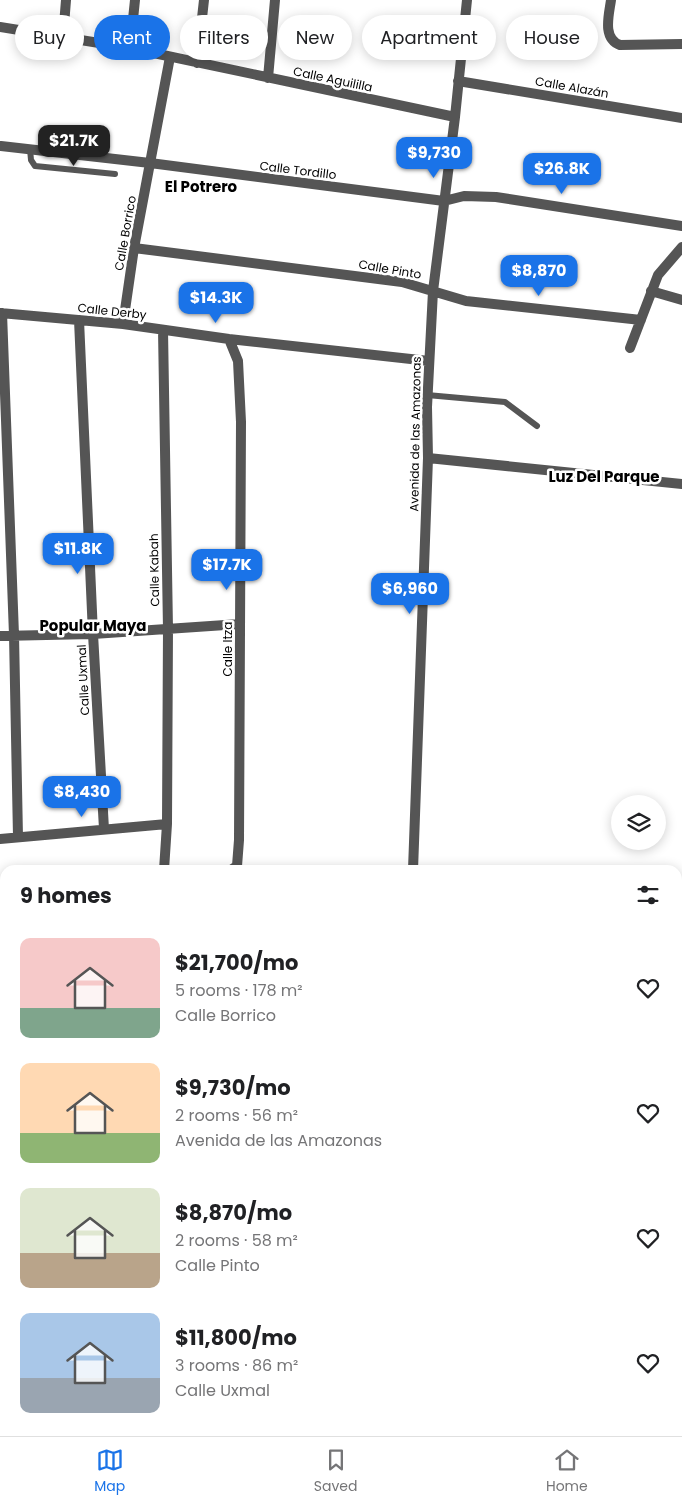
<!DOCTYPE html>
<meta charset="utf-8">
<style>
body{margin:0;font-family:Poppins,sans-serif;background:#f2f2f2;color:#202124;height:100vh;display:flex;flex-direction:column;font-size:19px;white-space:nowrap}
*{box-sizing:border-box;margin:0}
p{font-size:16px;color:#757577}
.icon{flex:none;width:28px;height:28px;fill:none;stroke:currentColor;stroke-width:2;stroke-linecap:round;stroke-linejoin:round}
.map{position:relative;flex:1;overflow:hidden}
.panel{position:absolute;left:0px;top:865px;width:682px;height:571px;display:flex;flex-direction:column;background:#fff;border-radius:15px 15px 0 0;box-shadow:0 2px 12px #0003}
.panel>*{flex:none}
.top-card{position:absolute;left:15px;top:15px;width:652px;height:45px;display:flex;gap:10px}
.controls{position:absolute;left:611px;top:795px;display:grid;gap:10px}
.controls a{display:grid;place-items:center;width:55px;height:55px;border-radius:50%;background:#fff;box-shadow:0 2px 12px #0003;font-size:25px}
.price{position:absolute;translate:-50% -42px;padding:0 11px;border-radius:10px;background:#1a73e8;color:#fff;font-size:16px;line-height:32px;filter:drop-shadow(0 1px 2px #0008)}
.price::after{content:'';position:absolute;left:50%;top:30px;width:15px;height:11px;margin-left:-8px;background:inherit;clip-path:polygon(0 0,100% 0,50% 100%)}
.price.selected{background:#222;color:#fff}
ul{padding:0;list-style:none}
li{display:flex;align-items:center;gap:15px;height:125px;padding:0 20px}
li span{display:grid;place-items:center;flex:none;width:140px;height:100px;border-radius:10px;color:#555}
li>.icon{margin-inline-start:auto}
span .icon{width:60px;height:60px;fill:#fffc;stroke-width:1}
li b{font-size:21px}
h2{display:flex;justify-content:space-between;align-items:center;height:60px;padding:0 20px;font-size:21px}
.tag{padding:0 18px;border-radius:22px;background:#fff;box-shadow:0 2px 12px #0003;font-size:18px;line-height:45px}
.tag.selected{background:#1a73e8;color:#fff}
.tabs{display:flex;justify-content:space-around;align-items:center;height:70px;border-top:1px solid #e0e0e0;background:#fff;font-size:14px;color:#757577}
.tabs a{display:grid;justify-items:center;gap:2px}
.tabs .selected{color:#1a73e8}
.map>svg:first-child{display:block}
</style>
<div class="map">
<svg width="682" height="1436" viewBox="0 0 682 1436">
<rect width="100%" height="100%" fill="#fff"/>
<g fill="none" stroke-linecap="round" stroke-linejoin="round">
<!-- path -->
<path stroke="#777" stroke-width="2" stroke-dasharray="1 2.5" stroke-linecap="butt" d="M 678,1422 L 682,1420
M 645,1436 L 654,1431"/>
<!-- service -->
<path stroke="#555" stroke-width="6" d="M 30,149 L 31,160 L 35,166 L 115,174
M 427,395 L 505,402 L 537,426
M 0,1338 L 5,1339
M 81,1431 L 82,1436"/>
<!-- minor -->
<path stroke="#555" stroke-width="10" d="M 611,0 C 609,15 602,38 620,45 L 682,44
M 0,27 L 130,48 L 455,117
M 63,38 L 66,0
M 130,48 L 135,0
M 197,63 L 204,0
M 268,78 L 275,0
M 458,81 L 682,118
M 1,146 L 150,163 L 444,201 L 464,196 L 496,197 L 682,226
M 134,248 L 402,282 L 466,301 L 641,320
M 651,291 L 682,300
M 0,313 L 123,324 L 229,339 L 429,361
M 2,313 L 14,635 L 18,837
M 79,320 L 93,634 L 104,829
M 123,324 L 134,248 L 170,57
M 163,330 L 168,629 L 167,824 L 164,870
M 229,339 L 238,361 L 241,422 L 239,840 L 237,866 L 231,870
M 630,348 L 658,275 L 682,247
M 428,458 L 682,484
M 0,636 L 93,634 L 240,624
M 0,839 L 167,824
M 413,870 L 428,458 L 427,407 L 433,291 L 455,117 L 467,0
M 678,940 L 682,941
M 678,1047 L 682,1048
M 0,1183 L 5,1183
M 678,1228 L 682,1228
M 406,1431 L 406,1436"/>
</g>
<g text-anchor="middle" dominant-baseline="central" stroke-width="5" stroke-linejoin="round" paint-order="stroke">
<!-- street labels -->
<g font-size="12" fill="#000" stroke="#fff">
<text transform="translate(333 79) rotate(12)">Calle Aguililla</text>
<text transform="translate(572 87) rotate(10)">Calle Alazán</text>
<text transform="translate(298 170) rotate(7)">Calle Tordillo</text>
<text transform="translate(125 233) rotate(-80)">Calle Borrico</text>
<text transform="translate(390 269) rotate(10)">Calle Pinto</text>
<text transform="translate(112 311) rotate(6)">Calle Derby</text>
<text transform="translate(415 434) rotate(-89)">Avenida de las Amazonas</text>
<text transform="translate(154 570) rotate(-91)">Calle Kabah</text>
<text transform="translate(227 649) rotate(-90)">Calle Itza</text>
<text transform="translate(83 680) rotate(-93)">Calle Uxmal</text>
</g>
<!-- quarter labels -->
<g font-size="15" font-weight="bold" fill="#000" stroke="#fff">
<text x="201" y="186">El Potrero</text>
<text x="604" y="476">Luz Del Parque</text>
<text x="93" y="625">Popular Maya</text>
</g>
</g>
</svg>
<div class="controls">
<a><svg class="icon" aria-label="layers" viewBox="0 0 24 24"><path d="M12 4l9 5-9 5-9-5zM3 14l9 5 9-5"/></svg></a>
</div>
<b class="price selected" style="left:74px;top:167px">$21.7K</b>
<b class="price" style="left:434px;top:179px">$9,730</b>
<b class="price" style="left:562px;top:195px">$26.8K</b>
<b class="price" style="left:539px;top:297px">$8,870</b>
<b class="price" style="left:216px;top:324px">$14.3K</b>
<b class="price" style="left:78px;top:575px">$11.8K</b>
<b class="price" style="left:227px;top:591px">$17.7K</b>
<b class="price" style="left:410px;top:615px">$6,960</b>
<b class="price" style="left:82px;top:818px">$8,430</b>
<div class="top-card">
<a class="tag">Buy</a>
<a class="tag selected">Rent</a>
<a class="tag">Filters</a>
<a class="tag">New</a>
<a class="tag">Apartment</a>
<a class="tag">House</a>
</div>
<section class="panel">
<h2>9 homes<svg class="icon" aria-label="filters" viewBox="0 0 24 24"><path d="M4 7h16M4 17h16"/><circle cx="9" cy="7" r="2"/><circle cx="15" cy="17" r="2"/></svg></h2>
<ul>
<li><span style="background:linear-gradient(#f6c9c9 70%,#7fa58c 0)"><svg class="icon" aria-label="home" viewBox="0 0 24 24"><path d="M3 11l9-7 9 7M6 9v11h12V9"/></svg></span><div><b>$21,700/mo</b><p>5 rooms · 178 m²</p><p>Calle Borrico</p></div><svg class="icon" aria-label="heart" viewBox="0 0 24 24"><path d="M12 20l-8-8c-3-5 5-10 8-4 3-6 11-1 8 4z"/></svg></li>
<li><span style="background:linear-gradient(#ffd9b3 70%,#8fb573 0)"><svg class="icon" aria-label="home" viewBox="0 0 24 24"><path d="M3 11l9-7 9 7M6 9v11h12V9"/></svg></span><div><b>$9,730/mo</b><p>2 rooms · 56 m²</p><p>Avenida de las Amazonas</p></div><svg class="icon" aria-label="heart" viewBox="0 0 24 24"><path d="M12 20l-8-8c-3-5 5-10 8-4 3-6 11-1 8 4z"/></svg></li>
<li><span style="background:linear-gradient(#dfe7d0 65%,#b9a48a 0)"><svg class="icon" aria-label="home" viewBox="0 0 24 24"><path d="M3 11l9-7 9 7M6 9v11h12V9"/></svg></span><div><b>$8,870/mo</b><p>2 rooms · 58 m²</p><p>Calle Pinto</p></div><svg class="icon" aria-label="heart" viewBox="0 0 24 24"><path d="M12 20l-8-8c-3-5 5-10 8-4 3-6 11-1 8 4z"/></svg></li>
<li><span style="background:linear-gradient(#a9c7e8 65%,#9aa5b1 0)"><svg class="icon" aria-label="home" viewBox="0 0 24 24"><path d="M3 11l9-7 9 7M6 9v11h12V9"/></svg></span><div><b>$11,800/mo</b><p>3 rooms · 86 m²</p><p>Calle Uxmal</p></div><svg class="icon" aria-label="heart" viewBox="0 0 24 24"><path d="M12 20l-8-8c-3-5 5-10 8-4 3-6 11-1 8 4z"/></svg></li>
</ul>
</section>
</div>
<nav class="tabs">
<a class="selected"><svg class="icon" aria-label="map" viewBox="0 0 24 24"><path d="M3 6l6-2 6 2 6-2v14l-6 2-6-2-6 2zM9 4v14M15 6v14"/></svg>Map</a>
<a><svg class="icon" aria-label="saved" viewBox="0 0 24 24"><path d="M7 4h10v16l-5-4-5 4z"/></svg>Saved</a>
<a><svg class="icon" aria-label="home" viewBox="0 0 24 24"><path d="M3 11l9-7 9 7M6 9v11h12V9"/></svg>Home</a>
</nav>
